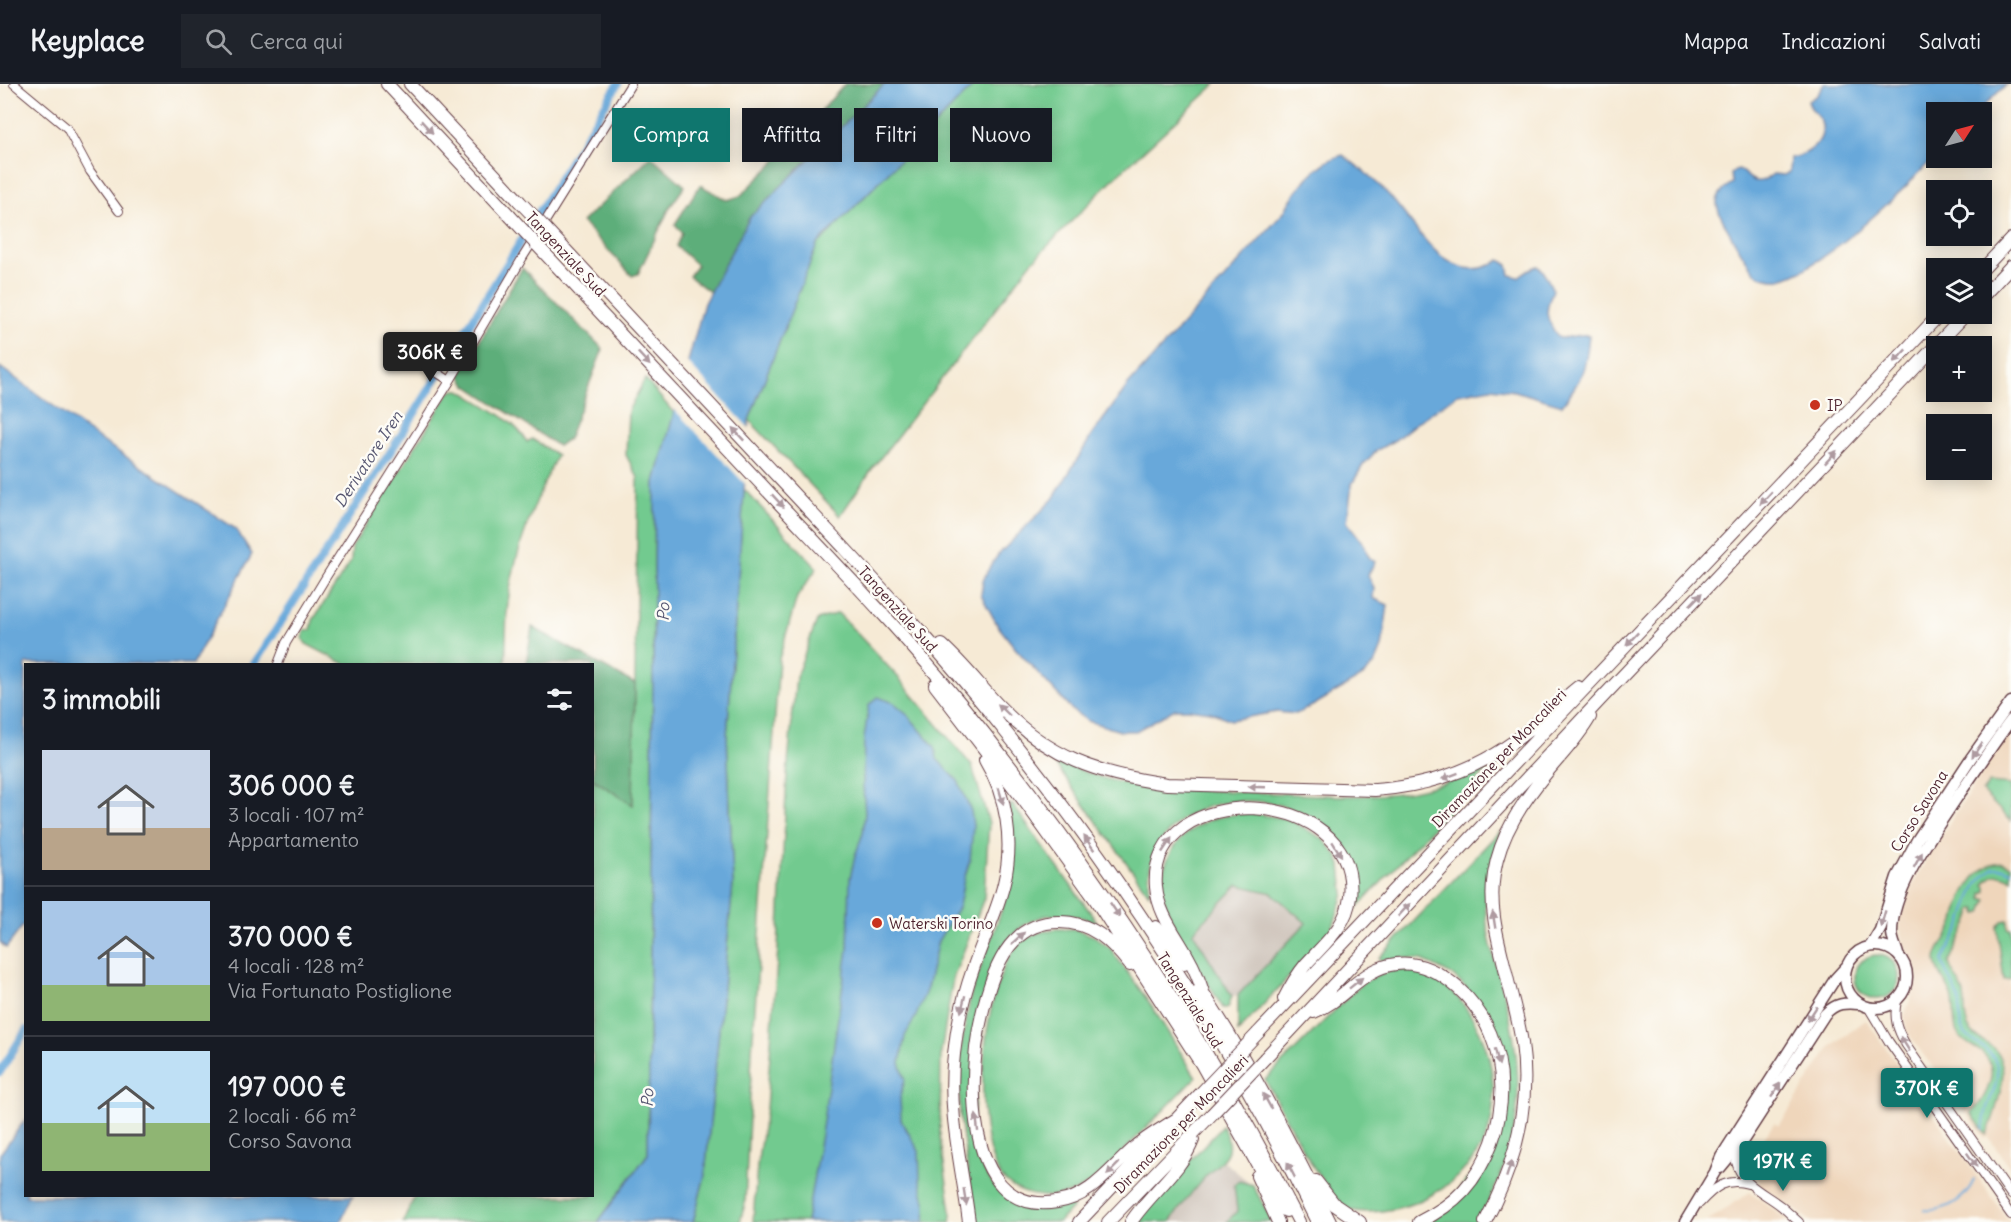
<!DOCTYPE html>
<html lang="it">
<meta charset="utf-8">
<style>
body{margin:0;font-family:Delius,sans-serif;background:#20242c;color:#f1f3f6;height:100vh;display:flex;flex-direction:column;font-size:22px;white-space:nowrap}
*{box-sizing:border-box;margin:0}
p{font-size:20px;color:#9ea1a6}
.icon{flex:none;width:33px;height:33px;fill:none;stroke:currentColor;stroke-width:2;stroke-linecap:round;stroke-linejoin:round}
.map{position:relative;flex:1;overflow:hidden}
.details{position:absolute;left:24px;top:579px;width:570px;height:534px;display:flex;flex-direction:column;background:#171b24;border-radius:0px;box-shadow:0 3px 15px #0003}
.details>*{flex:none}
.banner{position:absolute;left:612px;top:24px;width:570px;height:54px;display:flex;gap:12px}
.needle{width:39px;rotate:54deg}
.buttons{position:absolute;left:1926px;top:18px;display:grid;gap:12px}
.buttons a{display:grid;place-items:center;width:66px;height:66px;border-radius:0px;background:#171b24;box-shadow:0 3px 15px #0003;font-size:30px}
.price{position:absolute;translate:-50% -51px;padding:0 14px;border-radius:6px;background:#0f766e;color:#fff;font-size:20px;line-height:39px;filter:drop-shadow(0 2px 3px #0008)}
.price::after{content:'';position:absolute;left:50%;top:36px;width:18px;height:14px;margin-left:-9px;background:inherit;clip-path:polygon(0 0,100% 0,50% 100%)}
.price.selected{background:#222;color:#fff}
ul{padding:0;list-style:none}
li{display:flex;align-items:center;gap:18px;height:150px;padding:0 18px}
li+li{border-top:2px solid #363941}
li span{display:grid;place-items:center;flex:none;width:168px;height:120px;border-radius:0px;color:#555}
li>.icon{margin-inline-start:auto}
span .icon{width:72px;height:72px;fill:#fffc;stroke-width:1}
li b{font-size:26px}
h2{display:flex;justify-content:space-between;align-items:center;height:72px;padding:0 18px;font-size:26px}
.chip{padding:0 21px;border-radius:0px;background:#171b24;box-shadow:0 3px 15px #0003;font-size:21px;line-height:54px}
.chip.selected{background:#0f766e;color:#fff}
header{display:flex;align-items:center;gap:36px;box-sizing:border-box;height:84px;padding:0 30px;background:#171b24;border-bottom:2px solid #363941}
header strong{font-size:28px}
nav{display:flex;gap:33px;margin-inline-start:auto;font-size:21px}
.search{width:420px;height:54px;background:#20242c;display:flex;align-items:center;gap:15px;box-sizing:border-box;padding:0 21px;border-radius:0px;color:#9ea1a6;font-size:22px}
.map>svg:first-child{display:block}
</style>
<header>
<strong>Keyplace</strong>
<div class="search"><svg class="icon" aria-label="search" viewBox="0 0 24 24"><circle cx="10" cy="10" r="6"/><path d="M15 15l6 6"/></svg>Cerca qui</div>
<nav><a>Mappa</a><a>Indicazioni</a><a>Salvati</a></nav>
</header>
<div class="map">
<svg width="2011" height="1138" viewBox="0 0 2011 1138">
<rect width="100%" height="100%" fill="#fdfcf7"/>
<filter id="ink" filterUnits="userSpaceOnUse"><feTurbulence type="fractalNoise" baseFrequency=".0167" numOctaves="2"/><feDisplacementMap in="SourceGraphic" scale="12" xChannelSelector="R" yChannelSelector="G"/><feConvolveMatrix kernelMatrix="1 2 1 2 8 2 1 2 1" color-interpolation-filters="sRGB"/></filter>
<filter id="wash" filterUnits="userSpaceOnUse"><feTurbulence type="fractalNoise" baseFrequency=".008" numOctaves="4" result="noise"/><feDisplacementMap in="SourceGraphic" scale="24" xChannelSelector="R" yChannelSelector="G"/><feGaussianBlur stdDeviation="1.35" result="paint"/><feColorMatrix in="noise" values="0 0 0 0 0 0 0 0 0 0 0 0 0 0 0 0 0 1.4 0 .05"/><feComposite in="paint" operator="in"/></filter>
<g filter="url(#wash)">
<rect width="100%" height="100%" fill="#f6ead5"/>
<!-- built -->
<path fill="#efd6bb" d="M 2011,645 L 2011,1085 L 1988,1053 L 1985,1055 L 1907,948 L 1904,932 L 1918,896 L 1916,882 L 1902,859 L 1899,836 L 1912,802 L 1931,767 Z
M 1866,936 L 2009,1137 L 2009,1138 L 1812,1138 L 1760,1100 L 1748,1079 L 1774,1039 L 1779,1042 L 1830,963 Z
M 1750,1108 L 1790,1138 L 1706,1138 Z"/>
<!-- industrial -->
<path fill="#cdc2b9" d="M 1238,801 L 1272,809 L 1306,839 L 1238,911 L 1232,912 L 1193,848 Z
M 1223,1077 L 1250,1099 L 1239,1097 L 1237,1128 L 1227,1138 L 1170,1138 L 1205,1093 Z"/>
<!-- green -->
<path fill="#72ca8f" stroke="#5e745d" stroke-width="1.5" d="M 975,0 L 1216,0 L 1111,97 L 1031,179 L 872,385 L 840,432 L 749,336 L 817,161 Z
M 645,295 L 674,329 L 655,398 L 648,1070 L 598,1138 L 403,1138 L 415,1112 L 592,1112 L 593,695 L 633,721 L 638,394 L 626,371 L 628,327 Z
M 455,306 L 460,306 C 480,319 517,337 527,358 L 532,355 L 557,371 C 536,415 516,463 509,511 C 505,534 507,558 505,580 L 345,580 L 306,560 L 303,555 L 304,547 L 311,546 L 313,536 L 351,477 L 352,463 L 449,309 Z
M 744,405 L 817,484 L 797,513 L 779,575 L 752,968 L 745,1120 L 740,1138 L 693,1138 L 705,1091 L 733,800 L 727,652 Z
M 838,529 L 898,593 L 972,682 L 989,739 L 984,814 L 953,895 L 941,968 L 940,1053 L 951,1127 L 951,1138 L 753,1138 L 757,1082 L 766,1024 L 778,864 L 787,690 L 796,593 L 817,536 Z
M 1052,672 C 1083,691 1117,699 1153,704 L 1343,712 C 1400,712 1437,706 1489,681 L 1490,683 L 1356,825 L 1354,824 C 1377,721 1215,681 1163,755 C 1154,767 1149,782 1149,797 C 1149,802 1150,807 1149,810 L 1052,676 Z
M 1989,699 L 2011,701 L 2011,737 L 1982,708 Z
M 1012,720 L 1096,836 L 1096,838 C 1041,817 1007,842 988,893 L 972,1046 L 979,1079 L 996,1105 L 1018,1120 L 1042,1126 L 1072,1121 L 1073,1123 L 1059,1138 L 975,1138 L 960,1033 L 959,974 L 971,910 L 1009,806 L 1013,778 L 1010,721 Z
M 1249,729 L 1288,735 L 1322,754 L 1337,771 L 1341,781 L 1344,810 L 1334,840 L 1327,852 L 1238,948 L 1238,911 L 1306,839 L 1272,809 L 1238,801 L 1193,848 L 1232,912 L 1228,924 L 1223,924 C 1205,894 1174,850 1165,818 C 1154,781 1178,747 1213,735 C 1225,731 1237,730 1249,729 Z
M 1499,748 L 1500,749 C 1495,769 1487,790 1486,811 C 1483,844 1496,878 1504,910 C 1527,995 1524,1061 1477,1138 L 1431,1138 L 1496,1062 L 1506,1028 L 1507,996 L 1504,978 L 1465,903 L 1452,891 L 1422,876 L 1404,874 L 1382,877 L 1379,874 Z
M 2003,778 L 2011,781 L 2011,795 C 1999,788 1991,790 1984,801 L 1986,802 L 1986,808 L 1982,809 L 1982,815 L 1987,815 L 1982,829 L 1977,830 L 1977,825 L 1973,825 L 1968,839 L 1949,878 C 1951,890 1962,899 1964,911 C 1966,922 1963,938 1971,947 C 1978,957 1993,960 1999,971 C 2001,976 2003,983 2003,989 C 2003,1001 1993,1040 1986,1051 L 1971,1029 C 1983,1018 1995,996 1990,980 C 1986,965 1964,962 1957,949 C 1952,938 1956,924 1952,912 C 1948,900 1936,889 1936,875 C 1937,864 1949,852 1953,842 C 1956,837 1956,830 1958,825 C 1964,804 1980,779 2003,778 Z
M 2008,836 L 2008,844 L 2011,844 L 2011,895 L 2004,896 L 1997,843 L 2002,837 Z
M 1055,845 L 1074,845 L 1094,852 L 1110,864 L 1149,918 L 1196,993 C 1175,1015 1154,1036 1132,1058 C 1116,1075 1099,1096 1077,1106 C 1065,1112 1055,1113 1042,1112 C 1028,1111 1016,1107 1005,1097 C 967,1058 982,898 1018,861 C 1028,851 1042,847 1055,845 Z
M1855 893a22 22 0 1 1 44 0a22 22 0 1 1-44 0Z
M 1397,886 C 1427,886 1449,900 1466,924 C 1488,955 1497,993 1492,1032 C 1484,1090 1411,1138 1349,1126 C 1317,1102 1286,1032 1265,996 L 1361,900 L 1380,890 Z
M 1222,1042 C 1238,1070 1222,1075 1205,1093 C 1192,1107 1181,1123 1170,1138 L 1137,1138 L 1145,1125 Z
M 1239,1097 L 1253,1101 L 1272,1138 L 1227,1138 L 1237,1127 L 1234,1100 Z"/>
<!-- forest -->
<path fill="#5dae7a" stroke="#546652" stroke-width="1.5" d="M 845,0 L 885,0 L 750,133 L 710,208 L 689,192 L 697,181 L 676,162 L 682,149 L 675,140 L 700,101 L 727,116 L 740,112 L 775,78 Z
M 651,72 L 685,102 L 670,123 L 638,190 L 632,192 L 582,138 Z
M 522,184 L 603,265 L 568,355 L 558,362 L 465,300 L 460,290 Z
M 532,543 L 635,600 L 633,721 L 593,695 L 592,580 L 526,580 Z"/>
<!-- water -->
<path fill="#67a8da" stroke="#586482" stroke-width="1.5" d="M 885,0 L 975,0 L 817,161 L 749,336 L 727,652 L 733,800 L 705,1091 L 693,1138 L 598,1138 L 648,1070 L 655,398 L 704,219 L 750,133 Z
M 1824,0 L 2007,0 L 1977,28 L 1936,28 L 1936,71 C 1907,103 1821,187 1780,195 C 1774,196 1764,194 1758,191 C 1750,185 1717,131 1717,120 C 1717,110 1724,105 1732,99 L 1731,89 L 1735,86 L 1739,85 C 1752,97 1757,103 1773,90 L 1784,91 L 1789,88 L 1790,74 C 1806,72 1828,58 1821,38 C 1818,29 1810,27 1808,17 L 1817,11 Z
M 1343,71 C 1363,86 1383,102 1398,122 C 1423,153 1454,206 1500,176 L 1508,181 L 1510,191 L 1518,193 L 1528,186 L 1538,182 L 1544,188 L 1553,206 C 1544,227 1545,235 1559,254 C 1569,255 1579,249 1589,251 C 1586,285 1583,294 1562,321 L 1515,307 L 1491,304 L 1458,310 L 1419,337 L 1395,356 L 1377,366 L 1363,381 L 1352,400 L 1347,438 L 1363,459 L 1369,473 L 1375,478 L 1368,491 L 1374,504 L 1373,514 L 1388,521 L 1382,563 L 1375,580 L 1363,592 L 1314,621 L 1296,630 L 1277,628 L 1231,636 L 1211,628 L 1188,625 L 1175,625 L 1136,647 L 1120,647 L 1088,637 L 1073,627 L 1016,565 L 998,542 L 981,511 L 983,497 L 989,484 L 998,471 L 1053,415 L 1092,351 L 1128,301 L 1284,128 C 1296,105 1317,77 1343,71 Z
M 0,283 L 99,355 L 236,445 L 252,470 L 193,580 L 26,580 L 25,839 L 6,864 L 0,858 Z
M 878,613 L 894,619 L 906,629 L 935,663 L 937,675 L 958,697 L 971,727 L 973,742 L 970,776 L 964,795 L 959,822 L 938,857 L 927,904 L 916,932 L 905,952 L 900,979 L 905,995 L 900,1013 L 901,1036 L 919,1067 L 920,1096 L 926,1122 L 925,1138 L 806,1138 L 821,1051 L 848,865 L 850,794 L 855,772 L 863,749 L 865,729 L 863,701 L 864,655 L 869,621 Z
M 25,1036 L 26,1112 L 353,1112 L 340,1138 L 0,1138 L 0,1070 Z"/>
<!-- pier -->
<path fill="#f6ead5" d="M 685,276 L 751,346 L 747,402 L 672,323 Z"/>
<g fill="none" stroke-linecap="round" stroke-linejoin="round">
<!-- stream -->
<path stroke="#67a8da" stroke-width="2" d="M 1983,1046 C 1984,1038 1985,1030 1987,1023 C 1992,1011 1999,997 1997,983 C 1994,965 1973,961 1963,947 C 1957,937 1962,926 1959,915 C 1956,902 1944,890 1943,877 C 1947,864 1957,852 1962,839 C 1971,817 1971,799 1994,784 L 2004,784 L 2011,787
M 1925,1126 C 1946,1128 1966,1115 1974,1096"/>
<!-- canal -->
<path stroke="#67a8da" stroke-width="8" d="M 254,580 L 400,353 L 618,0
M 0,988 L 26,946"/>
</g>
</g>
<g filter="url(#ink)">
<g fill="none" stroke-linecap="round" stroke-linejoin="round">
<!-- minor casing -->
<g stroke="#643d44" stroke-width="10">
<path id="minor" d="M 14,0 L 67,44 L 90,87 L 119,127
M 424,280 L 450,297
M 278,580 L 286,559 L 326,493 L 450,297 L 523,173 L 631,0
M 1897,917 C 1893,935 1897,945 1906,961 L 2011,1111
M 1868,923 L 1889,958 L 2011,1131
M 1742,1061 L 1736,1078 C 1742,1101 1763,1108 1781,1122 C 1787,1127 1793,1133 1799,1138
M 1700,1119 C 1714,1104 1726,1093 1748,1100"/>
</g>
<!-- major casing -->
<g stroke="#643d44" stroke-width="13">
<path id="major" d="M 1871,861 L 1880,846 L 1897,793 L 1917,756 L 1971,674 L 2011,618
M1845 893a31 31 0 1 1 62 0a31 31 0 1 1-62 0Z
M 1898,870 C 1896,863 1892,856 1892,848 C 1892,805 1935,747 1958,712 C 1976,687 1992,661 2011,636
M 1720,1084 L 1744,1055 L 1825,930 C 1837,918 1845,919 1860,920
M 1685,1138 L 1715,1088 L 1721,1073 L 1835,895 L 1846,883"/>
</g>
<!-- highway casing -->
<g stroke="#643d44" stroke-width="14">
<path id="highway" d="M 387,0 L 510,132
M 410,0 L 519,117
M 546,145 C 629,233 711,321 793,409 C 866,487 938,563 1004,646 C 1126,798 1232,963 1317,1138
M 536,160 C 616,245 696,331 776,416 C 839,483 903,549 961,620 C 1091,781 1206,953 1299,1138
M 1982,186 L 2011,155
M 1982,213 L 2011,182
M 942,561 C 963,580 980,602 999,622 C 1049,674 1097,690 1167,700 L 1375,706 C 1429,702 1478,686 1521,652 C 1541,637 1558,619 1578,603
M 935,601 L 1025,718 L 1095,815 L 1202,981 L 1265,1094 L 1286,1127
M 1156,843 L 1184,879
M 1130,881 C 1111,857 1092,838 1059,838 C 1042,838 1026,844 1014,857 C 965,908 942,1138 1057,1118 C 1091,1113 1109,1086 1133,1065 C 1146,1053 1161,1045 1175,1036
M 1200,904 C 1249,978 1290,1058 1330,1138
M 1204,911 C 1200,898 1195,885 1188,873 C 1176,851 1158,829 1156,803 C 1147,693 1362,700 1350,813 C 1347,842 1324,860 1306,880 C 1297,891 1290,903 1284,915
M 1314,928 C 1345,916 1361,884 1396,880 C 1419,877 1441,889 1458,904 C 1516,956 1514,1050 1463,1107 C 1451,1120 1435,1130 1419,1138
M 1258,949 L 1940,230
M 1265,974 L 1598,618 L 1966,230
M 1257,1092 L 1278,1138
M 1316,1097 L 1335,1121 L 1360,1138
M 969,1138 C 962,1082 947,1027 954,970 C 957,941 963,913 973,885 C 982,857 997,829 1004,799 C 1014,758 1007,712 985,676
M 1079,1138 L 1202,1008
M 1108,1138 L 1212,1030
M 1131,1138 C 1150,1109 1181,1088 1193,1056
M 1485,1138 C 1515,1082 1531,1023 1522,959 C 1519,938 1513,918 1508,897 C 1500,862 1488,827 1494,790 C 1500,751 1523,717 1548,687 C 1563,669 1578,654 1590,633"/>
</g>
<!-- minor -->
<use href="#minor" stroke="#fff" stroke-width="8"/>
<!-- major -->
<use href="#major" stroke="#fff" stroke-width="10"/>
<!-- highway -->
<use href="#highway" stroke="#fff" stroke-width="12"/>
<!-- highway-bridge casing -->
<g stroke="#643d44" stroke-width="14" stroke-linecap="butt">
<path id="highway-bridge" d="M 519,117 L 546,145
M 510,132 L 536,160
M 1202,1008 L 1258,949
M 1212,1030 L 1265,974"/>
</g>
<!-- highway-bridge -->
<use href="#highway-bridge" stroke="#fff" stroke-width="12"/>
</g>
<!-- one-way arrows -->
<defs><path id="oneway-solid" d="M-6-.8H1V-3.2L6.5 0L1 3.2V.8H-6Z" transform="scale(1.5)"/></defs>
<g fill="#ae9aa0">
<use href="#oneway-solid" transform="translate(427 43) rotate(47)"/>
<use href="#oneway-solid" transform="translate(1900 272) rotate(133)"/>
<use href="#oneway-solid" transform="translate(644 275) rotate(47)"/>
<use href="#oneway-solid" transform="translate(738 350) rotate(-133)"/>
<use href="#oneway-solid" transform="translate(1831 373) rotate(-47)"/>
<use href="#oneway-solid" transform="translate(1766 414) rotate(133)"/>
<use href="#oneway-solid" transform="translate(778 417) rotate(47)"/>
<use href="#oneway-solid" transform="translate(1696 515) rotate(-46)"/>
<use href="#oneway-solid" transform="translate(1632 555) rotate(133)"/>
<use href="#oneway-solid" transform="translate(1004 626) rotate(-136)"/>
<use href="#oneway-solid" transform="translate(1977 666) rotate(125)"/>
<use href="#oneway-solid" transform="translate(1450 692) rotate(160)"/>
<use href="#oneway-solid" transform="translate(1257 703) rotate(-178)"/>
<use href="#oneway-solid" transform="translate(1001 712) rotate(74)"/>
<use href="#oneway-solid" transform="translate(1089 759) rotate(-126)"/>
<use href="#oneway-solid" transform="translate(1167 761) rotate(-56)"/>
<use href="#oneway-solid" transform="translate(1337 765) rotate(58)"/>
<use href="#oneway-solid" transform="translate(1918 776) rotate(-61)"/>
<use href="#oneway-solid" transform="translate(1115 826) rotate(56)"/>
<use href="#oneway-solid" transform="translate(1404 826) rotate(-47)"/>
<use href="#oneway-solid" transform="translate(1883 835) rotate(106)"/>
<use href="#oneway-solid" transform="translate(1494 836) rotate(-99)"/>
<use href="#oneway-solid" transform="translate(1018 854) rotate(-42)"/>
<use href="#oneway-solid" transform="translate(1356 899) rotate(-39)"/>
<use href="#oneway-solid" transform="translate(963 920) rotate(104)"/>
<use href="#oneway-solid" transform="translate(1812 930) rotate(123)"/>
<use href="#oneway-solid" transform="translate(1905 960) rotate(-122)"/>
<use href="#oneway-solid" transform="translate(1497 973) rotate(76)"/>
<use href="#oneway-solid" transform="translate(1776 1006) rotate(-57)"/>
<use href="#oneway-solid" transform="translate(1267 1017) rotate(-119)"/>
<use href="#oneway-solid" transform="translate(977 1039) rotate(-97)"/>
<use href="#oneway-solid" transform="translate(1972 1076) rotate(55)"/>
<use href="#oneway-solid" transform="translate(1113 1085) rotate(135)"/>
<use href="#oneway-solid" transform="translate(1509 1085) rotate(-72)"/>
<use href="#oneway-solid" transform="translate(1291 1086) rotate(-117)"/>
<use href="#oneway-solid" transform="translate(965 1113) rotate(81)"/>
</g>
</g>
<!-- markers -->
<g fill="#c8321e" stroke="#fdfcf7" stroke-width="2">
<circle cx="1815" cy="321" r="6"/>
<circle cx="877" cy="839" r="6"/>
</g>
<g text-anchor="middle" dominant-baseline="central" stroke-width="5" stroke-linejoin="round" paint-order="stroke">
<!-- street labels -->
<g font-size="15" fill="#4a1f2b" stroke="#fdfcf7">
<text transform="translate(566 170) rotate(47)">Tangenziale Sud</text>
<text transform="translate(898 525) rotate(48)">Tangenziale Sud</text>
<text transform="translate(1499 674) rotate(-46)">Diramazione per Moncalieri</text>
<text transform="translate(1919 727) rotate(-58)">Corso Savona</text>
<text transform="translate(1190 916) rotate(58)">Tangenziale Sud</text>
<text transform="translate(1181 1040) rotate(-46)">Diramazione per Moncalieri</text>
</g>
<!-- poi labels -->
<g font-size="15" fill="#4a1f2b" stroke="#fdfcf7" text-anchor="start">
<text x="1827" y="321">IP</text>
<text x="889" y="839">Waterski Torino</text>
</g>
<!-- water labels -->
<g font-size="16" font-style="italic" fill="#565671" stroke="#fdfcf7">
<text transform="translate(368 375) rotate(-57)">Derivatore Iren</text>
<text transform="translate(663 528) rotate(-88)">Po</text>
<text transform="translate(647 1014) rotate(-88)">Po</text>
</g>
</g>
</svg>
<div class="buttons">
<a><svg class="needle" viewBox="-14 -14 28 28"><path d="M0-13l5 13h-10z" fill="#e53935"/><path d="M0 13l5-13h-10z" fill="#9ea1a6"/></svg></a>
<a><svg class="icon" aria-label="locate" viewBox="0 0 24 24"><circle cx="12" cy="12" r="6"/><path d="M12 2v4M12 18v4M2 12h4M18 12h4"/></svg></a>
<a><svg class="icon" aria-label="layers" viewBox="0 0 24 24"><path d="M12 4l9 5-9 5-9-5zM3 14l9 5 9-5"/></svg></a>
<a>+</a>
<a>−</a>
</div>
<b class="price selected" style="left:430px;top:299px">306K €</b>
<b class="price" style="left:1927px;top:1035px">370K €</b>
<b class="price" style="left:1783px;top:1108px">197K €</b>
<div class="banner">
<a class="chip selected">Compra</a>
<a class="chip">Affitta</a>
<a class="chip">Filtri</a>
<a class="chip">Nuovo</a>
</div>
<section class="details">
<h2>3 immobili<svg class="icon" aria-label="filters" viewBox="0 0 24 24"><path d="M4 7h16M4 17h16"/><circle cx="9" cy="7" r="2"/><circle cx="15" cy="17" r="2"/></svg></h2>
<ul>
<li><span style="background:linear-gradient(#c9d6e8 65%,#b9a48a 0)"><svg class="icon" aria-label="home" viewBox="0 0 24 24"><path d="M3 11l9-7 9 7M6 9v11h12V9"/></svg></span><div><b>306 000 €</b><p>3 locali · 107 m²</p><p>Appartamento</p></div></li>
<li><span style="background:linear-gradient(#a9c7e8 70%,#8fb573 0)"><svg class="icon" aria-label="home" viewBox="0 0 24 24"><path d="M3 11l9-7 9 7M6 9v11h12V9"/></svg></span><div><b>370 000 €</b><p>4 locali · 128 m²</p><p>Via Fortunato Postiglione</p></div></li>
<li><span style="background:linear-gradient(#bfe0f5 60%,#8fb573 0)"><svg class="icon" aria-label="home" viewBox="0 0 24 24"><path d="M3 11l9-7 9 7M6 9v11h12V9"/></svg></span><div><b>197 000 €</b><p>2 locali · 66 m²</p><p>Corso Savona</p></div></li>
</ul>
</section>
</div>
